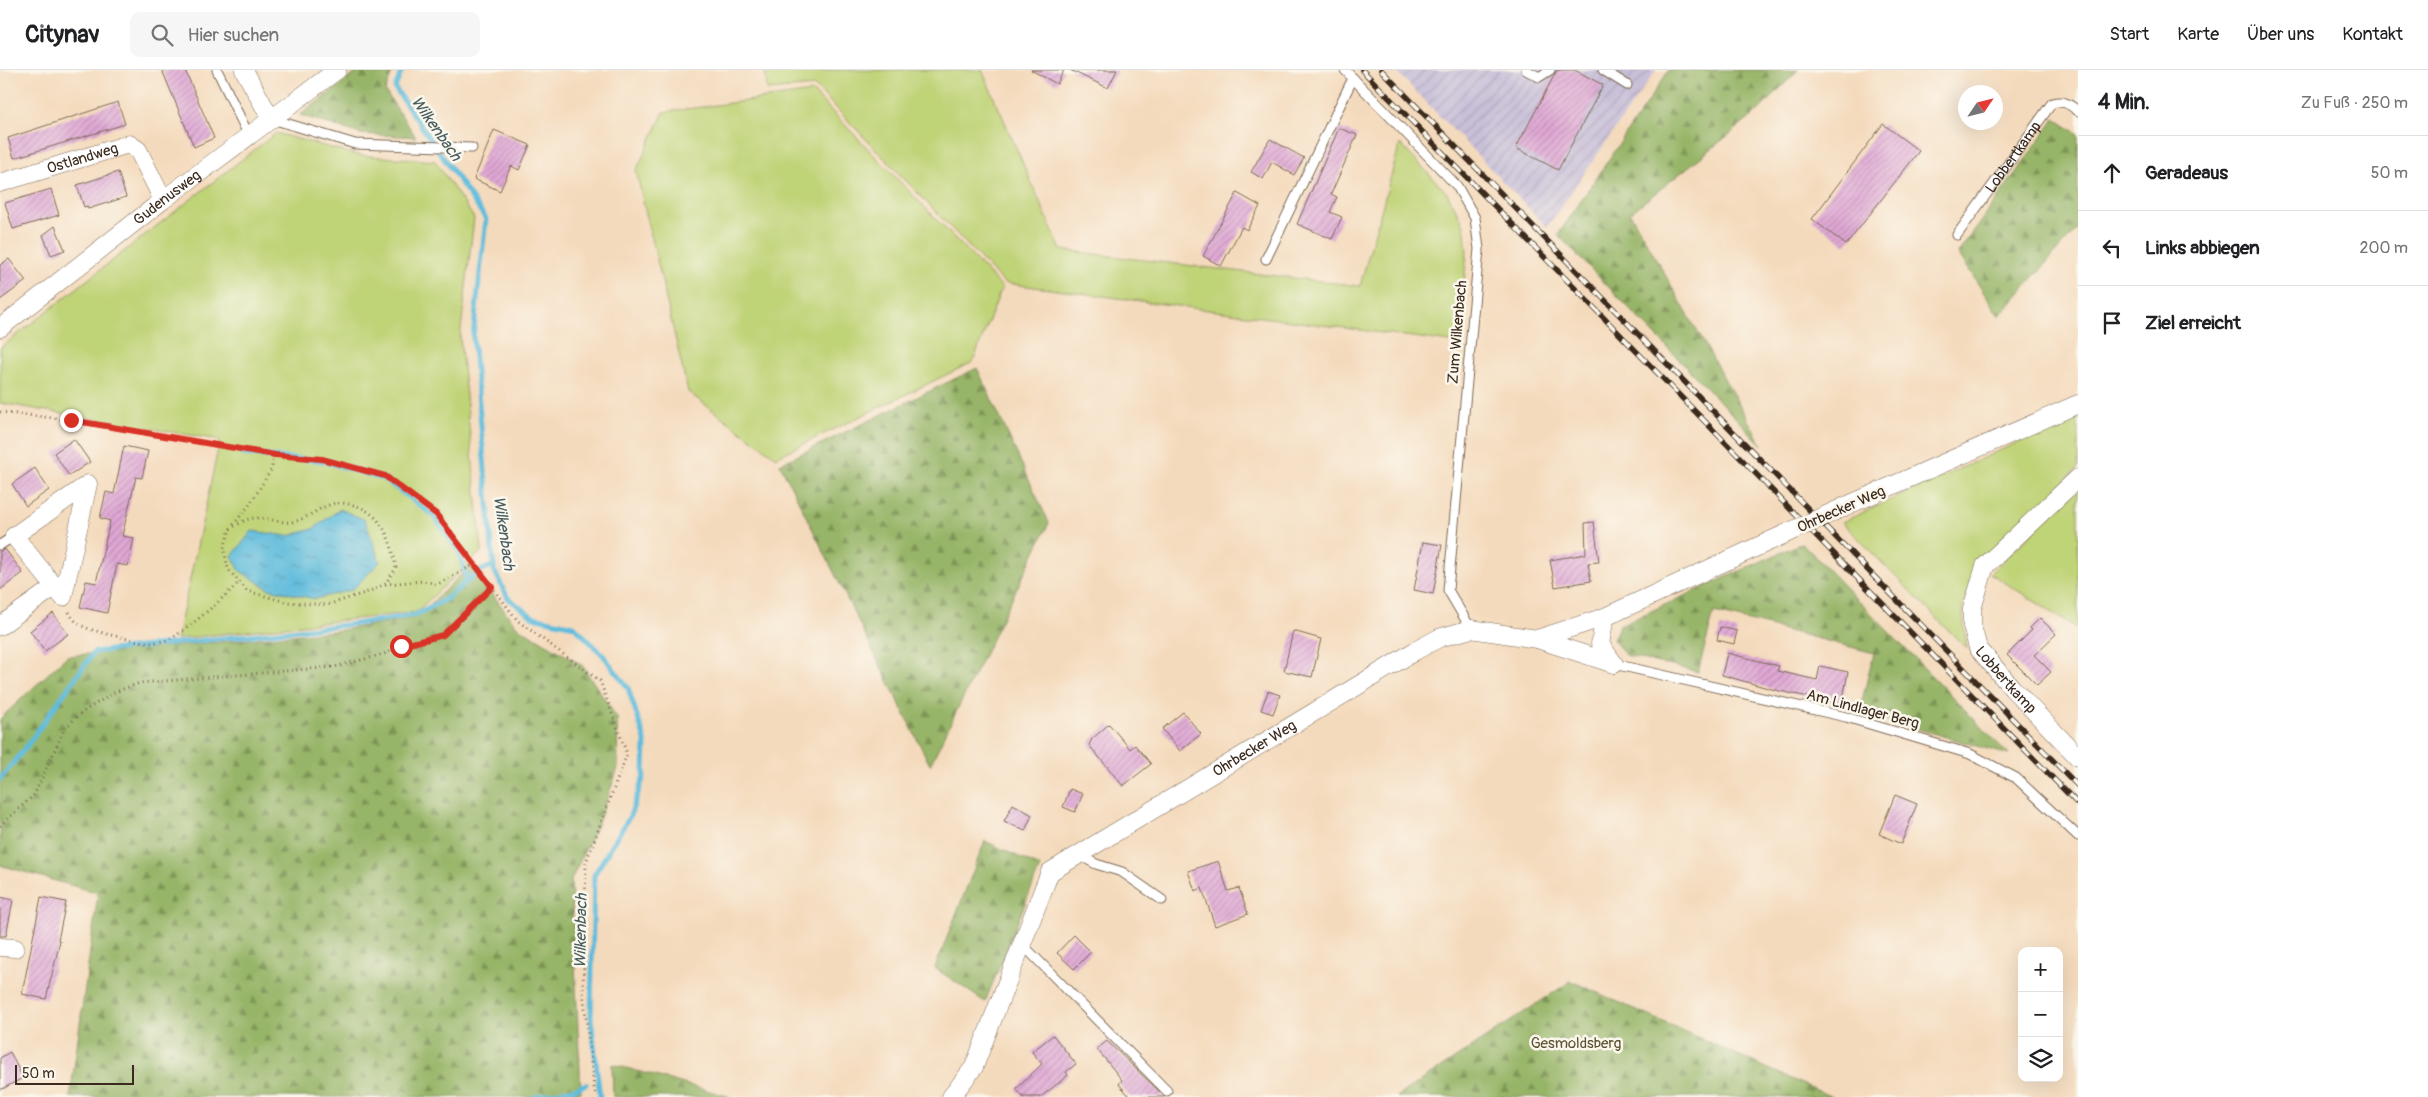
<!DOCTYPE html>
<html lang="de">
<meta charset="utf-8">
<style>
:root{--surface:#fff;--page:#f6f6f6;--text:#202124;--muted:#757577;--line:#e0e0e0}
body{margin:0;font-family:Pangolin,sans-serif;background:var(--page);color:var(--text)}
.controls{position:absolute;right:15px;bottom:15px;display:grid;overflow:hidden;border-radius:10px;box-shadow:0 5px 20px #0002}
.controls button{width:45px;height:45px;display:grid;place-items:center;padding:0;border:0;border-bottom:1px solid var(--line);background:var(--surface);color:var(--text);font:25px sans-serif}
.compass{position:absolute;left:1958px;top:15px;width:45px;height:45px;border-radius:50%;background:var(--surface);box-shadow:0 5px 20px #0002;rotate:55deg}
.scale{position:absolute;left:15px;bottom:12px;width:119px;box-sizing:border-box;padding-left:5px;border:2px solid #3b2a1e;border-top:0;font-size:14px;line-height:18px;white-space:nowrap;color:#3b2a1e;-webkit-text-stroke:4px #fbf7ec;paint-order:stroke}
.stop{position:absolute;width:15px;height:15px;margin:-11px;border:4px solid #d93025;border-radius:50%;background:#fff}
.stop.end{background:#d93025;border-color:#fff;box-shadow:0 1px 5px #0008}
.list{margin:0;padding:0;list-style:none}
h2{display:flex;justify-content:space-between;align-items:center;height:65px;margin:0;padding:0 20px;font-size:21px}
h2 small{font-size:16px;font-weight:400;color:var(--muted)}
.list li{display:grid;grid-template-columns:32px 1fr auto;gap:15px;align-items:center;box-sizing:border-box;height:75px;padding:0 20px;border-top:1px solid var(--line)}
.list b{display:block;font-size:19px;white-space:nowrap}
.list em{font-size:16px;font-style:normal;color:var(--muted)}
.icon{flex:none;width:28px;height:28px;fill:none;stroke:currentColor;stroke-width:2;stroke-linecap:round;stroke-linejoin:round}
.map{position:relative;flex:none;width:2078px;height:1027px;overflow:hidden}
header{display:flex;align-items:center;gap:30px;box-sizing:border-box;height:70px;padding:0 25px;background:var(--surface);border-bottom:1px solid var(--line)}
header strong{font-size:24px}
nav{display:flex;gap:28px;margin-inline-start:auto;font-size:18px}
.search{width:350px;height:45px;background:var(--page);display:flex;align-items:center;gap:12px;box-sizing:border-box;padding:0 18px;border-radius:10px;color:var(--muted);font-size:19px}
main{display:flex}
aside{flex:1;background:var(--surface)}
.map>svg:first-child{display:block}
</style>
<header>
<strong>Citynav</strong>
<div class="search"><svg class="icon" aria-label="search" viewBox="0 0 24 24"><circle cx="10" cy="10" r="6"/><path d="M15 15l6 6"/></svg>Hier suchen</div>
<nav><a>Start</a><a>Karte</a><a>Über uns</a><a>Kontakt</a></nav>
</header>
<main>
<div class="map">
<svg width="2078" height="1027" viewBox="0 0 2078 1027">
<defs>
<pattern id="industrial-furrows" width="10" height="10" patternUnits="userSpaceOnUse" patternTransform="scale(1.25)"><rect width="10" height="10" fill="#c8bfd8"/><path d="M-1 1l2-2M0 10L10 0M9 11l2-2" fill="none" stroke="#ada4b9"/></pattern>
<pattern id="forest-firs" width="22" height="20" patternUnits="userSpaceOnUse" patternTransform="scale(1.25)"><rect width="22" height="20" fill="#97b568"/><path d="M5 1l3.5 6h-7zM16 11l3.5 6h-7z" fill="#7c9355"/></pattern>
<pattern id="water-ripples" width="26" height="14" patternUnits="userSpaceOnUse" patternTransform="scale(1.25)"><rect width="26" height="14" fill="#5ebcdc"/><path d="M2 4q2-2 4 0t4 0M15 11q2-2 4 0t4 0" fill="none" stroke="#4f99b2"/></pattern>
<pattern id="building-hatch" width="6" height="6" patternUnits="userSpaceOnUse" patternTransform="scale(1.25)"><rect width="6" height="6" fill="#e0a8d6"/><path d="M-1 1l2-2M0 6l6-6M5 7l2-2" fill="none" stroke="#b789ad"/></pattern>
</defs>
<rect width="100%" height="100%" fill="#fbf7ec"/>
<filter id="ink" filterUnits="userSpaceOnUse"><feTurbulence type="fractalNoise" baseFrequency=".02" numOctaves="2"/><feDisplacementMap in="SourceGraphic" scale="10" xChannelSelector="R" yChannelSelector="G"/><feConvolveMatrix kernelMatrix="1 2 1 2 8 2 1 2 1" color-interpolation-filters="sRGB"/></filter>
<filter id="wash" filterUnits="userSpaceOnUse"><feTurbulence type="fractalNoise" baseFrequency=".0096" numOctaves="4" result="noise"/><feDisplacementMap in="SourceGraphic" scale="20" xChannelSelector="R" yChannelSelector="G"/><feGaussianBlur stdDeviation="1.12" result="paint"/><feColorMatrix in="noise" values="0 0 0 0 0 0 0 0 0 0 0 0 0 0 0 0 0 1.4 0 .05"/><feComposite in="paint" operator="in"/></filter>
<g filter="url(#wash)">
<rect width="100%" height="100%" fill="#f4dabc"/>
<path fill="url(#industrial-furrows)" d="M1395 0H1656L1547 157Z"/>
<g fill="#bfd377" stroke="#7d7e4a">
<path d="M765 0H982L1061 180 1360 216 1400 74 1447 123 1464 155 1467 182 1458 273 1004 213 815 16 767 20Z"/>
<path d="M813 22 1002 217 973 292 776 387 688 322 636 101 664 42Z"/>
<path d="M276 63 357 85 435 91 474 148 460 268 482 481 416 542 177 569 220 370 0 333V278Z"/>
<path d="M2078 345V398L1981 492 1962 538 1967 579 1842 452Z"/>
<path d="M2078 419V559L1990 503Z"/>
</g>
<g fill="url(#forest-firs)" stroke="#697043">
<path d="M360 0H393L385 21 416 67 361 64 300 45Z"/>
<path d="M1669 0H1798L1754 45 1630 143 1762 375 1558 165Z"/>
<path d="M2055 48 2078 64V158L1999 246 1958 183Z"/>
<path d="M977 298 1049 453 930 695 780 394Z"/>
<path d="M1802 473 2009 685 1859 642 1874 583 1714 542 1698 602 1625 585 1613 569 1620 555Z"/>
<path d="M471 495 516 556 582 595 617 648 618 698 600 748 571 810 581 1022 560 1027H70L98 823 0 795V649L67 586 336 561 417 547Z"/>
<path d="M985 771 1040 797 985 932 935 898Z"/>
<path d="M1571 911 1832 1027H1397Z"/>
<path d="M612 994 731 1027H613Z"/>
</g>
<path fill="url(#water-ripples)" stroke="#4c737d" d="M340 439 365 450 380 492 352 520 315 529 269 519 240 501 232 486 252 461 288 466 313 459Z"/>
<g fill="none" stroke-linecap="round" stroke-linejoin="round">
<g stroke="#5ebcdc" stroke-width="5">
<path d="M402 0 395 18 486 149 473 267 494 500 508 528 533 547 574 556 603 585 628 618 645 670 644 706 630 746 594 805 591 947 600 1027"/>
<path d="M243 384 323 391 384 409 434 446 459 482 467 510"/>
<path d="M482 500 494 495"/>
<path d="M0 709 26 677 94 582 355 554 415 545 446 529 478 502"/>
<path d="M535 1027 578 1018 586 1014"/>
</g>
</g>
<g id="blocks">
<g fill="url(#building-hatch)">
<path d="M162 0H185L214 68 194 77Z"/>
<path d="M1031 0H1064L1057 14Z"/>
<path d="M1070 0H1117L1108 18Z"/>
<path d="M1557 0H1575L1603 15 1558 100 1516 78Z"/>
<path d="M118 32 125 54 14 88 8 68Z"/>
<path d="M1883 54 1919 81 1846 175 1812 149Z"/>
<path d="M1339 58 1357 65 1331 124 1337 127 1330 142 1342 147 1332 169 1297 154Z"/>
<path d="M494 60 530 75 519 100 511 96 500 121 474 109Z"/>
<path d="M1270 69 1304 88 1294 105 1272 92 1263 109 1251 102Z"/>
<path d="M118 102 126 127 88 139 87 136 84 137 77 115Z"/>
<path d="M51 119 59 145 13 159 5 133Z"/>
<path d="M1237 123 1260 136 1247 160 1242 157 1221 196 1203 186Z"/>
<path d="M55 156 65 180 51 185 43 165Z"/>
<path d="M9 189 26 211 0 230V195Z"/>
<path d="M74 369 90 392 69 406 54 383Z"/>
<path d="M124 376 148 381 142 408 136 407 122 466 134 468 128 496 117 494 107 543 80 537 86 511 96 513 110 451 100 448 106 422 114 424Z"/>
<path d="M35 398 49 420 26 436 12 414Z"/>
<path d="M1594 452 1599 492 1588 493 1591 511 1555 517 1550 490 1586 484 1585 453Z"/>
<path d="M1423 472 1442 475 1433 524 1414 520Z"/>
<path d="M5 479 23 503 0 520V481Z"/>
<path d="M53 543 68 564 45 581 30 561Z"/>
<path d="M2040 548 2056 564 2034 585 2051 602 2037 615 2007 585 2032 560 2030 558Z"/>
<path d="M1720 557 1737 561 1734 574 1717 570Z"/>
<path d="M1293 561 1321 569 1312 607 1284 601Z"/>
<path d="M1727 583 1779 596 1777 601 1817 610 1820 596 1848 602 1842 634 1775 620 1722 605Z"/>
<path d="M1268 621 1280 625 1273 644 1261 640Z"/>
<path d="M1183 642 1201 664 1180 681 1162 659Z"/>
<path d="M1109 654 1130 679 1135 675 1151 694 1123 716 1089 675 1092 669Z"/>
<path d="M1070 719 1083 724 1075 742 1063 737Z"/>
<path d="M1895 725 1917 734 1901 774 1879 764Z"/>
<path d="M1013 734 1032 745 1025 761 1004 751Z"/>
<path d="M1218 791 1228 821 1239 818 1248 844 1215 856 1202 818 1195 821 1188 801Z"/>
<path d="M0 827 13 830 6 866H0Z"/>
<path d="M41 827 66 832 58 870 60 871 46 929 22 924Z"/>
<path d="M1074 865 1091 882 1074 899 1057 883Z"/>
<path d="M1053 965 1076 994 1066 1002 1068 1005 1041 1027H1023L1016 1019 1042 994 1032 982Z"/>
<path d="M1107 971 1163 1025 1165 1027H1130L1119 1014 1122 1010 1097 979Z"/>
<path d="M10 982 23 1008 0 1020V988Z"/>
</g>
</g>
</g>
<g filter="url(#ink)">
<use href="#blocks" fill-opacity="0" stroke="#7c6855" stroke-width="1"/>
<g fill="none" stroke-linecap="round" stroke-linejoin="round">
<g stroke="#7c6855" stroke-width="11">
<g id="lane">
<path d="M217 0 249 66"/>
<path d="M1345 0 1457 116 1475 148 1479 179 1448 520 1471 559"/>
<path d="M1526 0 1539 7 1550 0"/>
<path d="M1603 0 1627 15"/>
<path d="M272 49 355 74 472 78"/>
<path id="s1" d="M1957 165 2052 33C2064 30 2069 34 2078 41"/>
<path d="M1266 189 1353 8"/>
<path d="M0 475 14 466"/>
<path d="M1614 594 1846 647 1970 684 2016 708 2078 766"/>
<path d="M1079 785 1096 794 1122 802 1162 830"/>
<path d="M1021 873 1167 1021"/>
</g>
</g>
<g stroke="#7c6855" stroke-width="19">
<g id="street">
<path d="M244 0 271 49"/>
<path id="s2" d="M0 113 129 74 138 80 163 130"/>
<path id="s3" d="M0 258 163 130 337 0"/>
<path id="s4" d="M2078 408 1985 496 1972 539V556L1978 578 2012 618 2078 687"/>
<path d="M88 414 63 527 14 466Z"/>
<path d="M1846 436 2078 334"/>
<path d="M0 556 54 517"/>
<path d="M1537 569 1605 547"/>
<path d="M1614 594 1600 574 1605 547 1772 470"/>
<path d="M0 877 15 878"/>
<path id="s5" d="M951 1027 974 997 1050 802 1415 581 1439 568 1471 559 1537 569 1614 594"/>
</g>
</g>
<g stroke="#7c6855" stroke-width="3" stroke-dasharray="1 4" stroke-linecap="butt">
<path d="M0 342 71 350 275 385 322 389 385 406 436 444 518 551 600 611 627 684 586 792 583 921 595 1027"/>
<path d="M230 459C237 455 246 448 255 448 269 447 282 455 296 451 310 447 325 433 339 433 378 434 391 465 396 498L385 514 368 522 327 535 286 532 247 521 228 499 224 478 230 459 250 434 271 400 275 385"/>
<path d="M385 514 423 511 438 514 475 494"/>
<path d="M69 542C77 558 90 559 107 564 125 568 148 576 167 570 182 565 227 525 239 512"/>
<path d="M0 756 34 725 65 658 81 643 115 622 140 613 334 597 384 584 401 576 443 565 492 517"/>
</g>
<use href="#lane" stroke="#fff" stroke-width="9"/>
<use href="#street" stroke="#fff" stroke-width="18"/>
<g stroke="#3b2a1e" stroke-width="5.5">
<g id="rail">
<path d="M1362 0 2078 734"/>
<path d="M1381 0 2078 716"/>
</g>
</g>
<use href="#rail" stroke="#fbf7ec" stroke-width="4" stroke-dasharray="11" stroke-linecap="butt"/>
<g stroke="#7c6855" stroke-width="19" stroke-linecap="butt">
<path id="street-bridge" d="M1772 470 1846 436"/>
</g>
<use href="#street-bridge" stroke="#fff" stroke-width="18"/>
</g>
</g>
<g fill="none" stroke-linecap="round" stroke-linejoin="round" filter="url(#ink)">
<path stroke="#d93025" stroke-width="6" d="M71 350 275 385 322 389 385 406 436 444 492 517 443 565 401 576"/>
</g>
<g text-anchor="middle" stroke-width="5" stroke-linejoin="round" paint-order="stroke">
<g font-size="15" fill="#3b2a1e" stroke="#fbf7ec">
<text dy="5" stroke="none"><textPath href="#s1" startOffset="96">Lobbertkamp</textPath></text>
<text dy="5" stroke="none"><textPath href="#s2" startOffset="86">Ostlandweg</textPath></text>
<text dy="5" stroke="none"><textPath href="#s3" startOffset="212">Gudenusweg</textPath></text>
<text transform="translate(1457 262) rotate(-85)" y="5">Zum Wilkenbach</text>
<text transform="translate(1841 439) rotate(-24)" y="5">Ohrbecker Weg</text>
<text dy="5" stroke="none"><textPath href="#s4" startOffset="255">Lobbertkamp</textPath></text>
<text transform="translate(1863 639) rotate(15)" y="5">Am Lindlager Berg</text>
<text dy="5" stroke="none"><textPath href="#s5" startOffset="486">Ohrbecker Weg</textPath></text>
</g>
<g font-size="15" fill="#5c5434" stroke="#fbf7ec">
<text x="1576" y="978">Gesmoldsberg</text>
</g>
<g font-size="16" font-style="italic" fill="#475d60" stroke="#fbf7ec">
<text transform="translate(437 58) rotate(55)" y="6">Wilkenbach</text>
<text transform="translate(505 463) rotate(82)" y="6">Wilkenbach</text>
<text transform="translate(580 861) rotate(-89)" y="6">Wilkenbach</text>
</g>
</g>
</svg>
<div class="controls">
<button>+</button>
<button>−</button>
<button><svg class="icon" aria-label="layers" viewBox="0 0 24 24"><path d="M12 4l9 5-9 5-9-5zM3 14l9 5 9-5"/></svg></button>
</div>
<svg class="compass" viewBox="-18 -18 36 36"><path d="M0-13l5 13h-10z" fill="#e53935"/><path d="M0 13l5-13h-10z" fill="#757577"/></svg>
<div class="scale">50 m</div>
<div class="stop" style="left:401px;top:576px"></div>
<div class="stop end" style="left:71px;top:350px"></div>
</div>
<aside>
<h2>4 Min.<small>Zu Fuß · 250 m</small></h2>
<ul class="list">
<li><svg class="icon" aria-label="ahead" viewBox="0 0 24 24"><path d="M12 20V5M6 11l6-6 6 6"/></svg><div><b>Geradeaus</b></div><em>50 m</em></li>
<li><svg class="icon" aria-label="left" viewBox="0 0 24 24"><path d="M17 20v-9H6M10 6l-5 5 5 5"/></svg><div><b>Links abbiegen</b></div><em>200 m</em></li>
<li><svg class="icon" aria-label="arrive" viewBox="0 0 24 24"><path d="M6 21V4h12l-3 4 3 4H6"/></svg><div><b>Ziel erreicht</b></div></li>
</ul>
</aside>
</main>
